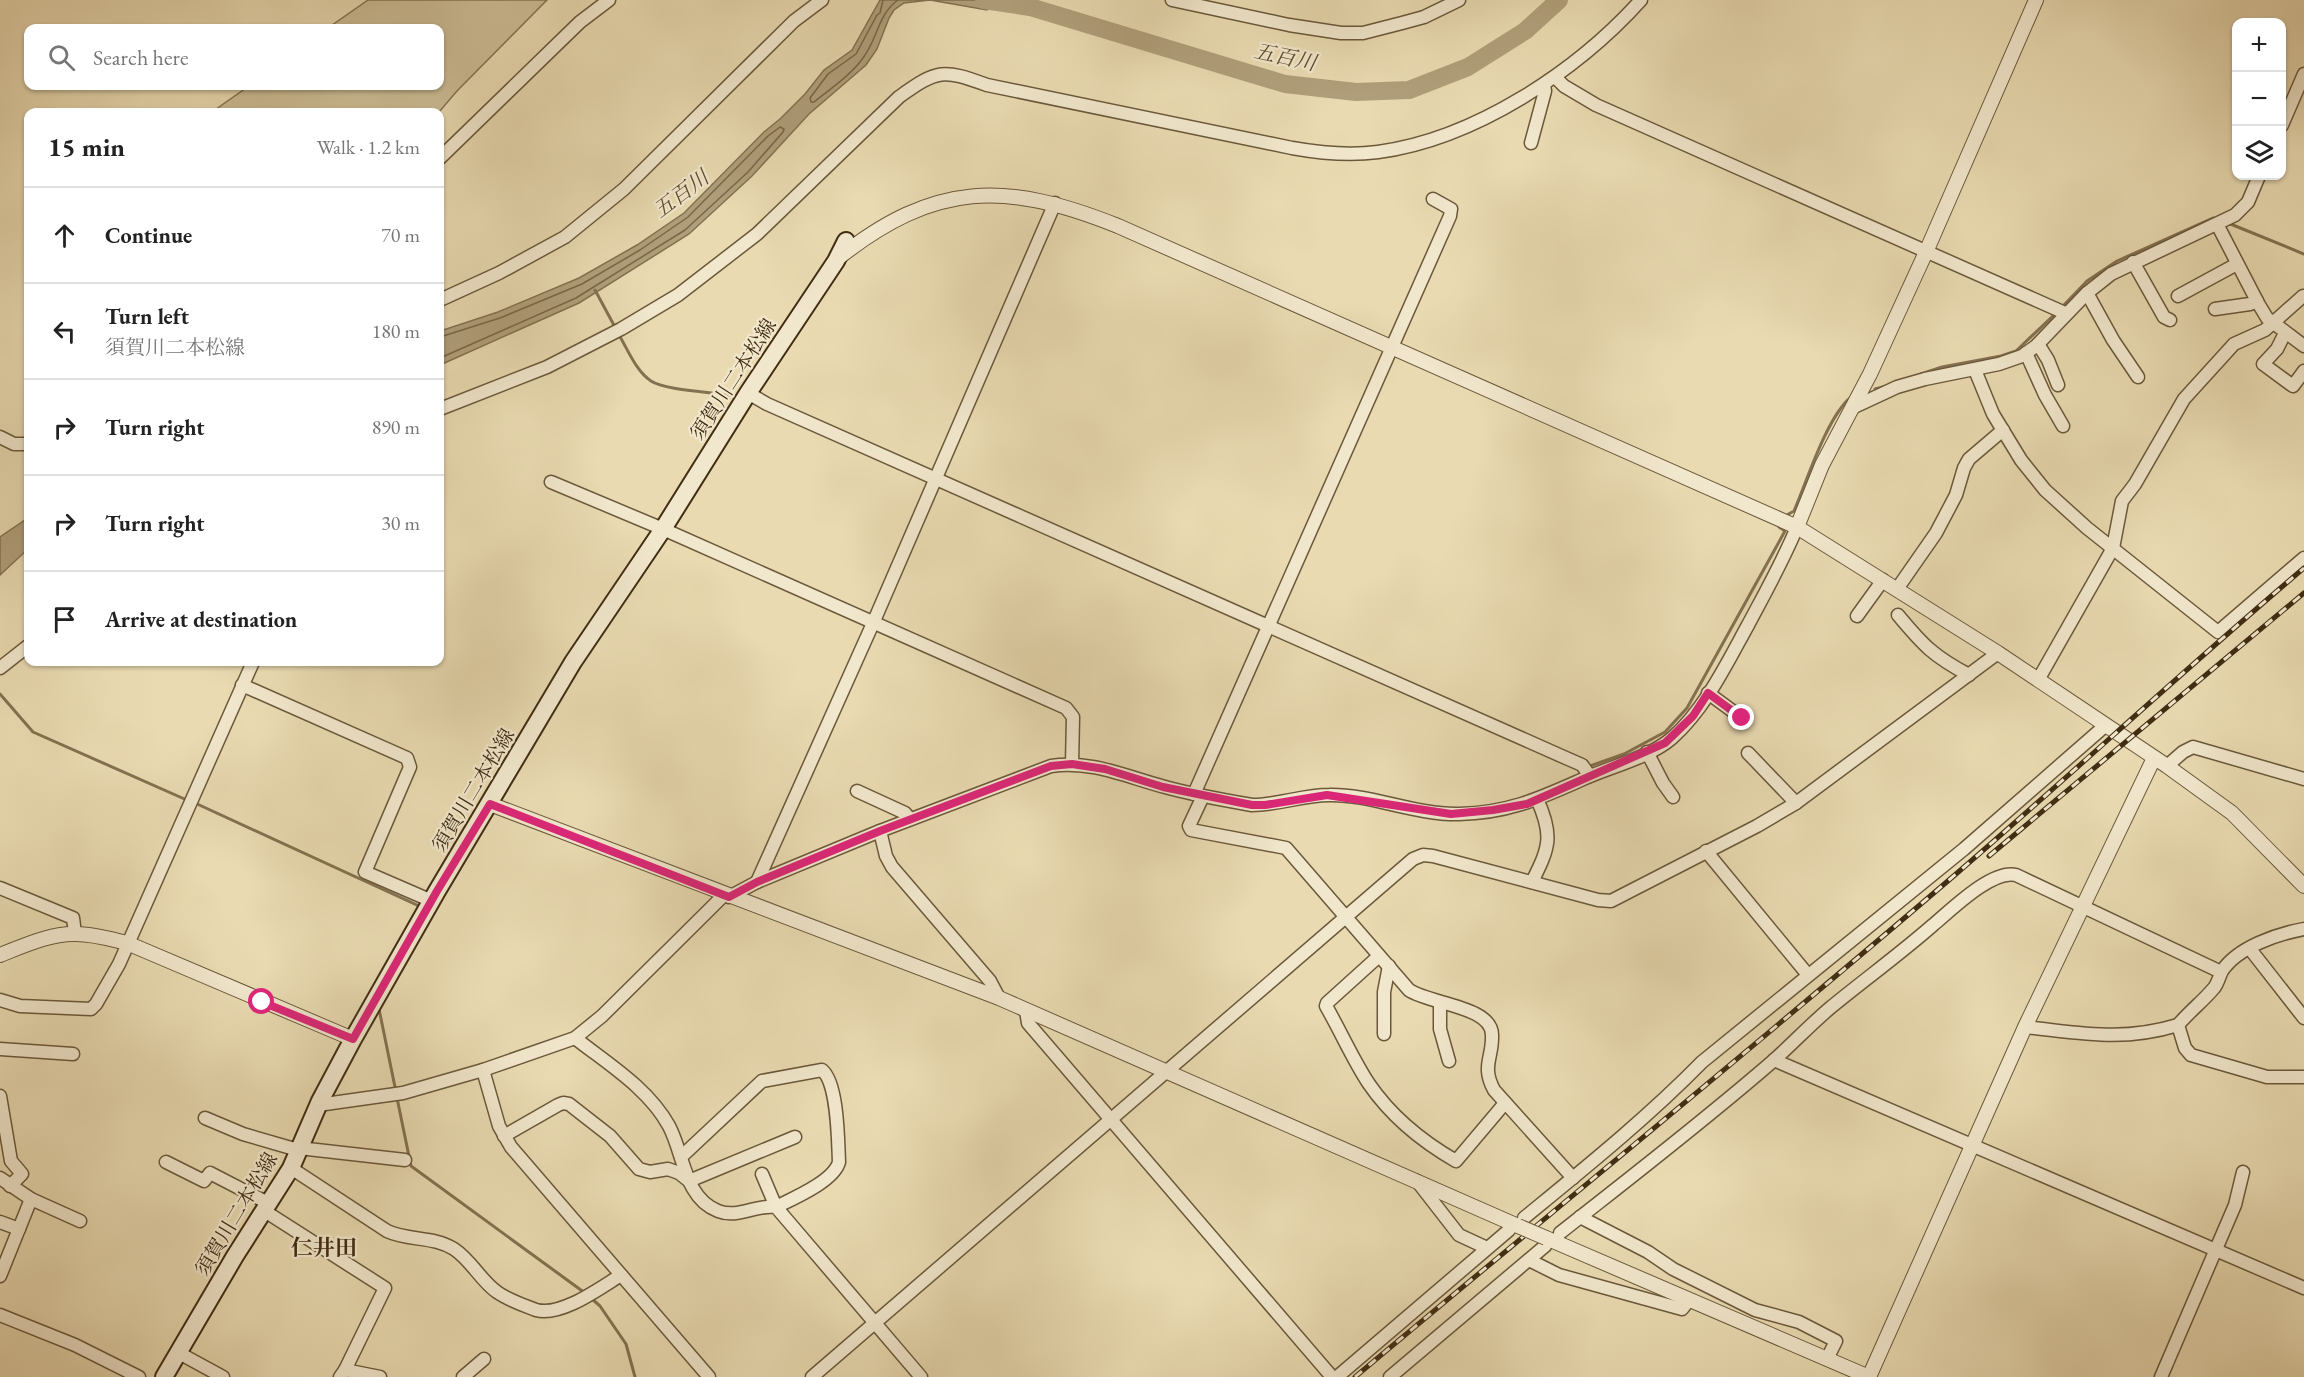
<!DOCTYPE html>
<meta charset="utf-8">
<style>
:root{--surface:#fff;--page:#f6f6f6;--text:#222;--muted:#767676;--line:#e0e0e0}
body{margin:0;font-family:"EB Garamond","Noto Serif JP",serif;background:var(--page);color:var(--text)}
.controls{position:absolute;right:18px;top:18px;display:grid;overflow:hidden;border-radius:12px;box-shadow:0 2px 4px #0004}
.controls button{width:54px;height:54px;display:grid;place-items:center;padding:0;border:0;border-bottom:2px solid var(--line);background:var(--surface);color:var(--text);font:30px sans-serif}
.stop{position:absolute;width:18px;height:18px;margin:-14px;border:4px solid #db2777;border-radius:50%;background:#fff}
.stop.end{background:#db2777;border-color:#fff;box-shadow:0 2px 6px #0008}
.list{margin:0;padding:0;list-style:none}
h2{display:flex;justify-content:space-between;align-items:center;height:78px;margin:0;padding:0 24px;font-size:26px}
h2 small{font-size:20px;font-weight:400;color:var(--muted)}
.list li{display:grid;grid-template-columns:39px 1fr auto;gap:18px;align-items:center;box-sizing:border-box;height:96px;padding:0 24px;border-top:2px solid var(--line)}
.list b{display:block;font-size:22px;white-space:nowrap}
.list p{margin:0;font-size:20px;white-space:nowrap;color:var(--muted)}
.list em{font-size:20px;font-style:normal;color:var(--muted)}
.icon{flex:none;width:33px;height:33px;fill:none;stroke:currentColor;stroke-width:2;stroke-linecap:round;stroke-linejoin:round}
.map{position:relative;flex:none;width:2304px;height:1377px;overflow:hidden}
.search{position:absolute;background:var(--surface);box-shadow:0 2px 4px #0004;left:24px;top:24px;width:420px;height:66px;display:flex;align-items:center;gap:15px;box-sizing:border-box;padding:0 21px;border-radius:12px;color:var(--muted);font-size:22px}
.panel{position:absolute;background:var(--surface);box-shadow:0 2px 4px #0004;left:24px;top:108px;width:420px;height:558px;border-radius:12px}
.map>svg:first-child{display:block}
</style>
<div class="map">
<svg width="2304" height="1377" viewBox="0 0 2304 1377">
<rect width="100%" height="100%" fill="#e9dab1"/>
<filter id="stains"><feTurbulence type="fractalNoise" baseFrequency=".00333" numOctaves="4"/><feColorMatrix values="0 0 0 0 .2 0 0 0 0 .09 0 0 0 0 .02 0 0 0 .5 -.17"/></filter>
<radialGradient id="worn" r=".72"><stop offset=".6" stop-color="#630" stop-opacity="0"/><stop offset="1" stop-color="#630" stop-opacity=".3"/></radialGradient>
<path fill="#ccbd96" stroke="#867554" stroke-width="1.5" d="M368 0H547L457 91 439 112H212L249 86H440V28H328Z"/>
<g fill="#b09f7b" stroke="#847151" stroke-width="1.5">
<path d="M880 0H993L987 10 930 0 904 3 894 10 889 18 877 49 866 65 809 114 752 176 689 234 579 303 440 365V331L498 312 579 278 637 245 684 213 764 132 780 119 805 94 824 70 852 50Z"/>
<path d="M28 518V549L0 575V537Z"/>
</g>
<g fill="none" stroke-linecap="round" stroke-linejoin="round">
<g stroke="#786647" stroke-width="1.5">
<path d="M883 0 880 13 877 15 856 54 828 74 810 98 811 102H814C830 89 851 75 863 58 878 38 878 14 898 0"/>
<path d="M440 337 500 318 582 284 640 250 688 217 768 136 780 127 784 129 783 132 748 172 685 230 576 298 440 358"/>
</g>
<g stroke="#847151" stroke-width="3">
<path d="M2228 223 2304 254"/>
<path d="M595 290 616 329"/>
<path d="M2063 306 2087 281 2117 261 2213 218 2216 219"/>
<path d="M619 335C628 350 636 371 651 381 666 391 719 392 739 397"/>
<path d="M1921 374 1942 367 2001 356 2016 351 2055 314"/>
<path d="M1875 389 1887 386"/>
<path d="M1785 516 1794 511C1807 481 1826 419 1850 398"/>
<path d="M0 694 33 732 189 801"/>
<path d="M1587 767 1624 754 1665 732 1687 708 1785 531 1779 527"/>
<path d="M195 803 419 906"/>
<path d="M379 1009 396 1092"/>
<path d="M397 1098 411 1166 585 1293"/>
<path d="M592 1299 600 1306 626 1344 635 1377"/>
</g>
<path stroke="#b09f7b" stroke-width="18" d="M984 0 1030 7 1285 84 1356 92 1409 90 1468 67 1525 31 1559 0"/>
<g stroke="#6b583a" stroke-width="15">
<g id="minor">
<path d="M1172 0 1289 25 1341 33H1363L1402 23 1424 17 1459 0"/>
<path d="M1555 77 1564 86 1596 105 2065 313"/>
<path d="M2282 125 2304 74"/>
<path d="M1531 143 1545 91 1544 84"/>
<path d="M440 158 580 22 609 0"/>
<path d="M2217 224 2258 303 2267 318 2304 346"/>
<path d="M2133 262 2164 317 2170 320"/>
<path d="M2087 293 2113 340 2138 377"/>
<path d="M2178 296 2237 264"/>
<path d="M440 300 499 273 565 237 624 189 794 21 822 0"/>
<path d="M2215 309 2250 304 2257 301"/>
<path d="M2285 333 2277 349 2263 364 2293 386 2304 371"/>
<path d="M2038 344 2048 360 2058 385"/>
<path d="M2026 353 2045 395 2063 426"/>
<path d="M1975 370 1993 414 2021 460 2045 490 2087 528 2218 632 2304 558"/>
<path d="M748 393 767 404 1566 758 1582 765 1590 776"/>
<path d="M1854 407 1897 387 1925 379 1999 364 2022 356 2036 346 2087 293 2111 274 2235 215 2248 202 2259 176"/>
<path d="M440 409 547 367 621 329 678 295 757 234 899 97C938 69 943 69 987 85L1292 148C1320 153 1349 156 1378 152 1475 139 1577 71 1641 0"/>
<path d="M0 437 14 444H28"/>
<path d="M551 482 663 529 1066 708 1073 717 1072 764"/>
<path d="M1897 589 1936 533 1956 495 1964 468 1969 459 2003 430"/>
<path d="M1898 615C1923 645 1933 656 1969 675"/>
<path d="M1857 616 1883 580"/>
<path d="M0 668 28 646"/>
<path d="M2038 680 2113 548 2122 501 2135 484 2184 399 2234 344 2265 330 2303 296 2304 297"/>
<path d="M242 685 407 758 410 767 365 872 432 901"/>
<path d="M1708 693 1742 718"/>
<path d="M1647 752 1663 783 1673 797"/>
<path d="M1748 753 1796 803"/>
<path d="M2167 766 2183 752 2193 747 2304 779"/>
<path d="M857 791 905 813 910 819"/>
<path d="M1194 794 1450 216 1451 209 1433 199"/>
<path d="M1203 796 1189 826 1191 830 1286 848 1409 990C1429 1004 1492 1006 1492 1035 1493 1058 1481 1066 1494 1090L1573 1178"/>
<path d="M880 831 886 856 892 867 990 981 999 998"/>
<path d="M1706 851 1808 975"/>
<path d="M757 882 874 621 1055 203"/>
<path d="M1532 882C1549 848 1554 836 1537 799"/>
<path d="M0 888 73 918 75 933"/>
<path d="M729 897 757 882 880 831 1051 766C1092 760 1127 777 1165 787 1194 795 1223 800 1252 805 1278 805 1303 795 1329 795 1371 794 1415 815 1459 814 1508 813 1538 799 1581 780 1609 767 1649 758 1672 738 1705 709 1727 663 1748 625 1765 593 1783 561 1797 527"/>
<path d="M2304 929C2277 934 2238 947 2222 971 2219 977 2218 983 2214 988 2203 1001 2189 1012 2178 1025L2185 1048 2191 1055 2267 1077H2304"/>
<path d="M2250 949 2304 1018"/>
<path d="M1379 956 1327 1003 1326 1006C1341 1032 1353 1060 1369 1084 1391 1116 1423 1142 1456 1161L1505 1103"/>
<path d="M0 1000 20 1006 91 1009 96 1004 119 964 253 662"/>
<path d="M1440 1003V1029L1449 1061"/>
<path d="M1026 1011 1028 1023 1332 1377"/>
<path d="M2025 1027C2082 1033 2122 1042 2178 1025"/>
<path d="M1384 1034V992L1389 966"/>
<path d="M575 1038C608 1064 648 1088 669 1126 684 1154 684 1198 718 1211 738 1219 756 1204 776 1207L921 1377"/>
<path d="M0 1049 73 1054"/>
<path d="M1774 1060 2304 1288"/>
<path d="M483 1070 499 1126 511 1147 709 1377"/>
<path d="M0 1096 11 1161 22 1174 10 1186"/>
<path d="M320 1101 325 1104 403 1093 483 1070 575 1038 602 1016 724 895"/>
<path d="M205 1118 243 1134 298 1150"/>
<path d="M504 1136 558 1105 563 1103 569 1104 610 1136 639 1169 650 1172 668 1169 679 1173 689 1181 795 1137"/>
<path d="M299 1148 405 1160"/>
<path d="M681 1157 762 1081 822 1070C838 1083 838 1141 839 1162 834 1181 794 1198 776 1207L762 1174"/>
<path d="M166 1162 204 1181 210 1173 268 1203"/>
<path d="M291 1168 387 1231C408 1241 434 1236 454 1249 471 1260 481 1281 497 1292 508 1300 523 1305 536 1310 561 1317 600 1288 621 1275"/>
<path d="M0 1178 31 1199 80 1221"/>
<path d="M1417 1181 1459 1235 1487 1248"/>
<path d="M263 1210 385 1288 345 1370"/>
<path d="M1580 1217 1648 1252 1673 1269 1755 1310 1799 1322 1836 1341 1827 1359"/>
<path d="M1524 1218C1585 1168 1647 1118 1702 1062L1964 849 2106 725"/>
<path d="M0 1222 19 1229"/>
<path d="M1560 1233C1631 1177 1704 1121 1773 1061 1792 1044 1810 1025 1830 1008 1864 980 1900 954 1933 925 1951 910 1992 869 2016 875L2221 972"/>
<path d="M1529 1260 1559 1275 1682 1309 1689 1300"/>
<path d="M0 1276 31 1199"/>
<path d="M0 1315 75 1345 139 1377"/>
<path d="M179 1353 223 1377"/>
<path d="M340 1377 345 1370 380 1377"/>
<path d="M463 1377 484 1359"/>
<path d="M812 1377 1413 859 1423 855 1433 856 1598 900 1611 901 1757 826 1796 803 1998 653"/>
<path d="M1337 1377 1509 1230"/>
<path d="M1390 1377 1545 1246"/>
<path d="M2161 1377 2235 1205 2243 1172"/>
</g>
</g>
<g stroke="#6b583a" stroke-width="16">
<g id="tertiary">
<path d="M837 259C935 181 1005 181 1118 226L1797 527 1998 653 2167 766 2232 813 2304 886"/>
<path d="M1797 527 1822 465 1870 374 1926 252 2036 0"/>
<path d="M490 804 999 998 1518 1226"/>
<path d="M0 955C23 946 51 933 76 934 94 934 110 939 127 943L353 1039"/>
<path d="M1546 1238 1869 1377"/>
<path d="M1869 1377 2025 1027 2154 758"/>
</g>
</g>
<g stroke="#412d13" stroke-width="20">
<path id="secondary" d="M164 1377 235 1256 291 1168 320 1101 353 1039 437 891 573 662 663 529 748 393 836 261 846 241"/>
</g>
<use href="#minor" stroke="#f1e7cc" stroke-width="12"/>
<use href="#tertiary" stroke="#f1e7cc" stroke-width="14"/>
<use href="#secondary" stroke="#f1e7cc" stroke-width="16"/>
<g stroke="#412d13" stroke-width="5">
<g id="rail">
<path d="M1989 856 2304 593"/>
<path d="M1355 1377C1555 1209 1758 1044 1956 874 2073 773 2186 668 2304 568"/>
</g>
</g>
<use href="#rail" stroke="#f1e7cc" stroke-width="3" stroke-dasharray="9" stroke-linecap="butt"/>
<g stroke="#6b583a" stroke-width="16" stroke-linecap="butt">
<path id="tertiary-bridge" d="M1518 1226 1546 1238"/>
</g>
<use href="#tertiary-bridge" stroke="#f1e7cc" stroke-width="14"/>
</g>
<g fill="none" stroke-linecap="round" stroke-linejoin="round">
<path stroke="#db2777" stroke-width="8" d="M262 1002 353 1039 437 891 490 804 729 897 757 882 880 831 1051 766 1072 764 1105 769 1163 787 1252 805H1265L1327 795 1451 814 1493 810 1527 804 1665 743 1693 716 1708 693 1742 718"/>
</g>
<g text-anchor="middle" stroke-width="4.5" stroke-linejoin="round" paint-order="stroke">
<g font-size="20" fill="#412d13" stroke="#f1e7cc">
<text transform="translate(733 379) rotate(-57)" y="7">須賀川二本松線</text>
<text transform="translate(473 790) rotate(-59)" y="7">須賀川二本松線</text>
<text transform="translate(236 1214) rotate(-59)" y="7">須賀川二本松線</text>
</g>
<g font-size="21" font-style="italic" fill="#5d4a2d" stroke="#f1e7cc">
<text transform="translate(1285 57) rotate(12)" y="7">五百川</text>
<text transform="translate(681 194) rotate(-37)" y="7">五百川</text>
</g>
<g font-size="22" font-weight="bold" fill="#412d13" stroke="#f1e7cc">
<text x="324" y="1255">仁井田</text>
</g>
</g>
<rect width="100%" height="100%" filter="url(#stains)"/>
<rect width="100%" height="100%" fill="url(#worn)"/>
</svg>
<div class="controls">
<button>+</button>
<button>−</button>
<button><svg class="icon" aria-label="layers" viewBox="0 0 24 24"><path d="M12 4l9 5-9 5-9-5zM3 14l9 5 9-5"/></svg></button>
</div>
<div class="stop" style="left:262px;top:1002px"></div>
<div class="stop end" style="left:1742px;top:718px"></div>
<div class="search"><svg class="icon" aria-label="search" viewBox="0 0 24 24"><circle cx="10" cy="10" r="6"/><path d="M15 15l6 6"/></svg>Search here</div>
<section class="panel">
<h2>15 min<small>Walk · 1.2 km</small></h2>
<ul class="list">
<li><svg class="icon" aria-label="ahead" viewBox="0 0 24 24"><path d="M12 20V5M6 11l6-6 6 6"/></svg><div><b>Continue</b></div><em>70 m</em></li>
<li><svg class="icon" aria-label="left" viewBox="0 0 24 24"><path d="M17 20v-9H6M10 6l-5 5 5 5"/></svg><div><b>Turn left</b><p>須賀川二本松線</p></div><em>180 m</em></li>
<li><svg class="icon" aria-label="right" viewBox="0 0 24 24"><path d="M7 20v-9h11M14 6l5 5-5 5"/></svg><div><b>Turn right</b></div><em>890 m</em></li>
<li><svg class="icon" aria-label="right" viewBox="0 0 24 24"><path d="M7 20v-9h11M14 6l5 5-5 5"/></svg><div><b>Turn right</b></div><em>30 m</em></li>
<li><svg class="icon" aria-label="arrive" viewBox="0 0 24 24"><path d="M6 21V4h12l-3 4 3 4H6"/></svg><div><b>Arrive at destination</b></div></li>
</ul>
</section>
</div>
